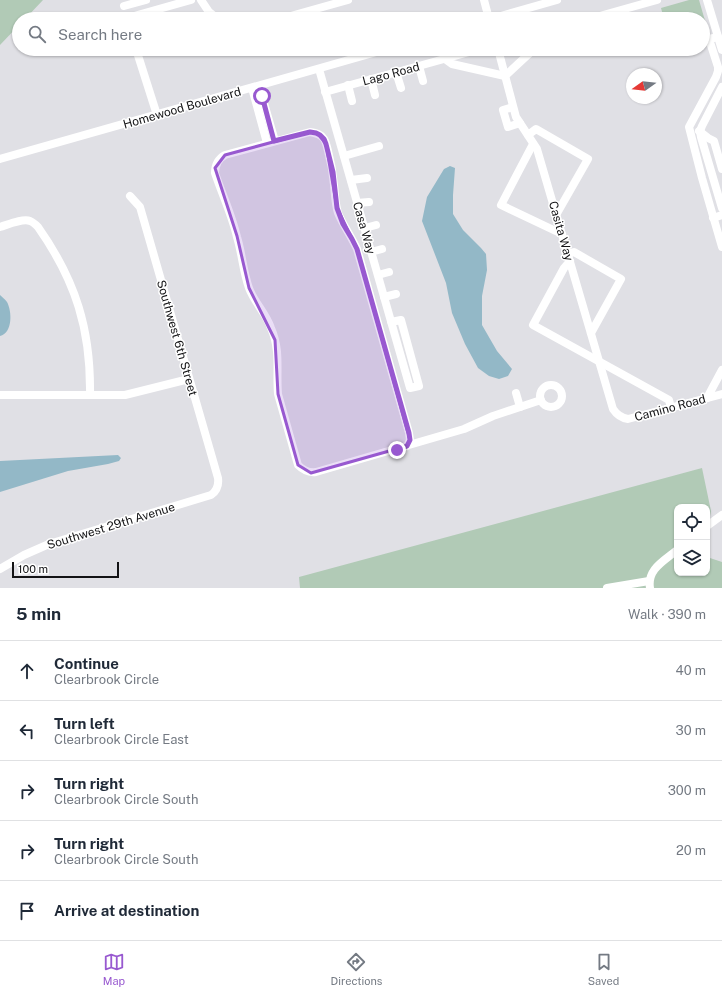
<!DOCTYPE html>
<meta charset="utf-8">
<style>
:root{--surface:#fff;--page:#f6f6f7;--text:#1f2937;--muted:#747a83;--line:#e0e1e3;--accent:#9859d0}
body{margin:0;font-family:"Public Sans",sans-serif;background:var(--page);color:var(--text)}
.controls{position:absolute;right:12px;bottom:12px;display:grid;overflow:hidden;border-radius:8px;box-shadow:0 1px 3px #0004}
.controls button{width:36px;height:36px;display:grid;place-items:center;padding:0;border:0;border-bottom:1px solid var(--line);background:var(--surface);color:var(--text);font:20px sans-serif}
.compass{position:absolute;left:626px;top:68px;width:36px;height:36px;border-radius:50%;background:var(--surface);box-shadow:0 1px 3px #0004;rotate:255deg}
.scale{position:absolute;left:12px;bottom:10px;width:107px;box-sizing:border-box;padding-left:4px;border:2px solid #131315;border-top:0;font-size:11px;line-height:14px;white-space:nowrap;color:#131315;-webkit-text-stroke:3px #fff;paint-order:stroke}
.stop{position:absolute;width:12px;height:12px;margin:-9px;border:3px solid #9859d0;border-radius:50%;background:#fff}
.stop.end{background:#9859d0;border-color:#fff;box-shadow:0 1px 4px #0008}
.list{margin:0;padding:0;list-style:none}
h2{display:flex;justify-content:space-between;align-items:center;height:52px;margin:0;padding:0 16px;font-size:17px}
h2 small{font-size:13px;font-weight:400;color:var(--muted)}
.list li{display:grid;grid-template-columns:26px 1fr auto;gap:12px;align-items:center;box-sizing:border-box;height:60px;padding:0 16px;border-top:1px solid var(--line)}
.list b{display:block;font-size:15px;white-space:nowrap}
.list p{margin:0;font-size:13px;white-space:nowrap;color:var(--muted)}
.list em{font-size:13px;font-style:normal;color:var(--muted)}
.icon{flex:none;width:22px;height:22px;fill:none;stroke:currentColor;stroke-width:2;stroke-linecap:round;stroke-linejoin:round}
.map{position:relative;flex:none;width:722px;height:588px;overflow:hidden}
.search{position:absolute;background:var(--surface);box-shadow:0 1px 3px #0004;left:12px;right:12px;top:12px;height:44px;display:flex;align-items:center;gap:10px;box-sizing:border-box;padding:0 14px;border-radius:22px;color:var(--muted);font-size:15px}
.sheet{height:352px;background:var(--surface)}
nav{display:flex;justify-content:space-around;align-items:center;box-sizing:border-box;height:56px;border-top:1px solid var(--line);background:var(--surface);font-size:11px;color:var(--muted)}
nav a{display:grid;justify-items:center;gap:2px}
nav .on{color:var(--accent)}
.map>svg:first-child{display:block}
</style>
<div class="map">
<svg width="722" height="588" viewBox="0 0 722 588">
<rect width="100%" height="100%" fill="#e0e0e5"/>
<g fill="#b1cab6">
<path d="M0 0H43L25 19H19V25L0 45Z"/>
<path d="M689 0H699L708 31 703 32V19H664L661 8Z"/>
<path d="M702 468 711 511 707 531V507H677V573H707V551L710 558 722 562V588H300L299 577Z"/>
</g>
<g fill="#93b8c7">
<path d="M450 166 455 168 453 195V214L463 230 481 248 486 254 487 270 482 296V325L497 351 512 369 508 376 499 379 489 376 478 368 465 344 452 313 446 283 422 221 427 197 444 169Z"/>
<path d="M0 295C2 297 5 299 7 302 12 311 13 333 0 336Z"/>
<path d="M118 455 121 458 119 461 108 464 68 471 0 492V461Z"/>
</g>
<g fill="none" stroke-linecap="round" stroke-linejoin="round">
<g stroke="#fff" stroke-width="8">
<path d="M201 0 209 12 218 19"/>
<path d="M484 0 489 19"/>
<path d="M707 0 722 50"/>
<path d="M124 6 146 0"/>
<path d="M127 18 191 0"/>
<path d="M280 19 348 0"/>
<path d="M490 19 557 0"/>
<path d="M589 19 657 0"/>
<path d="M718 37 709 39 718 67V71L716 77 689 127 702 178 722 247"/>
<path d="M136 49 157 115"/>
<path d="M498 49 516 117 537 149 613 409C617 415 621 418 628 419L722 394"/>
<path d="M445 59 452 64 505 76 534 49"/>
<path d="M419 66 423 81"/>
<path d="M319 69 410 388 419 386 401 320 391 322"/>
<path d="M396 72 401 88"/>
<path d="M371 79 375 95"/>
<path d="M348 85 352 101"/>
<path d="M259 86 275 141"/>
<path d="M722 87 702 126 700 131 701 137 722 208"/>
<path d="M252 88 267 143"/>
<path d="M325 92 480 49"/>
<path d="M513 107 503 110 508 127 520 123"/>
<path d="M699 131 708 138 714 141 722 169"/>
<path d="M528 135 536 129 588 159 556 215"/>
<path d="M533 144 501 205 562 234"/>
<path d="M344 156 379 146"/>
<path d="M0 159 387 49"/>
<path d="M351 180 367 178"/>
<path d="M357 203 369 202"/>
<path d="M713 218 722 215"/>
<path d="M0 227C7 225 23 218 30 221 33 222 36 225 38 227 76 281 91 330 90 395"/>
<path d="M365 228 376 225"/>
<path d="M371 252 382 249"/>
<path d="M568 254 574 252 621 279 591 333"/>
<path d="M570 261 564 268 533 325 669 400 671 408"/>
<path d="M378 275 389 272"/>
<path d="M384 297 396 294"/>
<circle cx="551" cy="396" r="11"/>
<path d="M516 393 520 407"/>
<path d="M0 395H125L189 379"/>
<path d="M707 398 722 370"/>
<path d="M407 446 410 440 409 433 357 249C351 236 343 225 338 213 335 203 335 194 334 185 333 173 331 162 328 151 327 147 326 142 324 139 321 134 316 133 310 132L225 155C218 159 215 165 215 173 222 194 232 215 237 237 242 253 243 271 249 288 254 302 266 313 271 328 281 351 276 370 278 394L298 465C304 471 309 473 316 472L464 429 493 416 541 400"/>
<path d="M707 526 722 515"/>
<path d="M0 569 24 555 49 544 211 495C217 491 219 486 218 478L140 207 130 196"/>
<path d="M607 588 649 581"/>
<path d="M650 588C647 569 664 561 677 550"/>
</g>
</g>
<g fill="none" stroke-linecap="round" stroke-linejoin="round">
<path stroke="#9859d0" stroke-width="5" d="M262 96 274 141 310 132 316 133 320 135 324 139 326 144 333 172 337 208 343 224 352 239 357 249 409 433 410 440 407 446 397 450"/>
</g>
<path fill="#9859d0" fill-opacity="0.2" stroke="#9859d0" stroke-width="3" stroke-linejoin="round" d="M310 132 318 134 326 144 337 208 357 249 410 440 407 446 311 473 298 465 278 394 275 340 249 288 237 236 215 168 225 155Z"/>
<g text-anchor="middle" stroke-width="3" stroke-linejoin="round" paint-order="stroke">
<g font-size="12" fill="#131315" stroke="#fff">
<text transform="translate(391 74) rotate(-15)" y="4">Lago Road</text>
<text transform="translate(182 108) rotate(-16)" y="4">Homewood Boulevard</text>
<text transform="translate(364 228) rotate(74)" y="4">Casa Way</text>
<text transform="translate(561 231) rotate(74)" y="4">Casita Way</text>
<text transform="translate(177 338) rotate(74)" y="4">Southwest 6th Street</text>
<text transform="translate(670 408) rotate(-15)" y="4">Camino Road</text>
<text transform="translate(111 526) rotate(-17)" y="4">Southwest 29th Avenue</text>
</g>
</g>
</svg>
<div class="controls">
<button><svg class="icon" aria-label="locate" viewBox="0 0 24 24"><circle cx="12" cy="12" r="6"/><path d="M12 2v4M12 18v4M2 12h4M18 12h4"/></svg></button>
<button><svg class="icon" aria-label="layers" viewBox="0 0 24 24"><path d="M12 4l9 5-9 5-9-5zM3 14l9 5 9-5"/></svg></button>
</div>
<svg class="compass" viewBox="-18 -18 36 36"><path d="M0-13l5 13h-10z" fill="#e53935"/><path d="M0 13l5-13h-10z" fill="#747a83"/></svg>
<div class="scale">100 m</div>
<div class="stop" style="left:262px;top:96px"></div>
<div class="stop end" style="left:397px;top:450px"></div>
<div class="search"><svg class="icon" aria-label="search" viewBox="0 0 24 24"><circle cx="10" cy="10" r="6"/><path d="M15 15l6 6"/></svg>Search here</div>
</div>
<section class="sheet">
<h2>5 min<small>Walk · 390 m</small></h2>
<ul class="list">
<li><svg class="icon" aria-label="ahead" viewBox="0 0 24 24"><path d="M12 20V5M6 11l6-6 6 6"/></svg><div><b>Continue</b><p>Clearbrook Circle</p></div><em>40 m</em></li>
<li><svg class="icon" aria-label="left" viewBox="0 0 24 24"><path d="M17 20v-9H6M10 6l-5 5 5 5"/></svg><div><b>Turn left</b><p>Clearbrook Circle East</p></div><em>30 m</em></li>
<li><svg class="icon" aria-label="right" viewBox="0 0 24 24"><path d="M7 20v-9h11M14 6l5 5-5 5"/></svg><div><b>Turn right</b><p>Clearbrook Circle South</p></div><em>300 m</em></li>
<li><svg class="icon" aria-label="right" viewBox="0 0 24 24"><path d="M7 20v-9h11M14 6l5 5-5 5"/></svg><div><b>Turn right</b><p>Clearbrook Circle South</p></div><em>20 m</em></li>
<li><svg class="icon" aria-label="arrive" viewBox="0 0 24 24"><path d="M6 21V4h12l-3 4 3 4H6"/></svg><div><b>Arrive at destination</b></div></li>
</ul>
</section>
<nav>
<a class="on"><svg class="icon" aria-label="map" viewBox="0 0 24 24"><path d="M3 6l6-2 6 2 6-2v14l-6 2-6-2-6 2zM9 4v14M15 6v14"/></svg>Map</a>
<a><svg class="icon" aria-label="directions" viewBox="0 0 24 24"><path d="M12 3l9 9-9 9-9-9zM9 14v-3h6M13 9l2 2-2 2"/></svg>Directions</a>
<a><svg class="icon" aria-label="saved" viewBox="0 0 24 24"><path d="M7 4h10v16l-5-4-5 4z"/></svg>Saved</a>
</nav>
